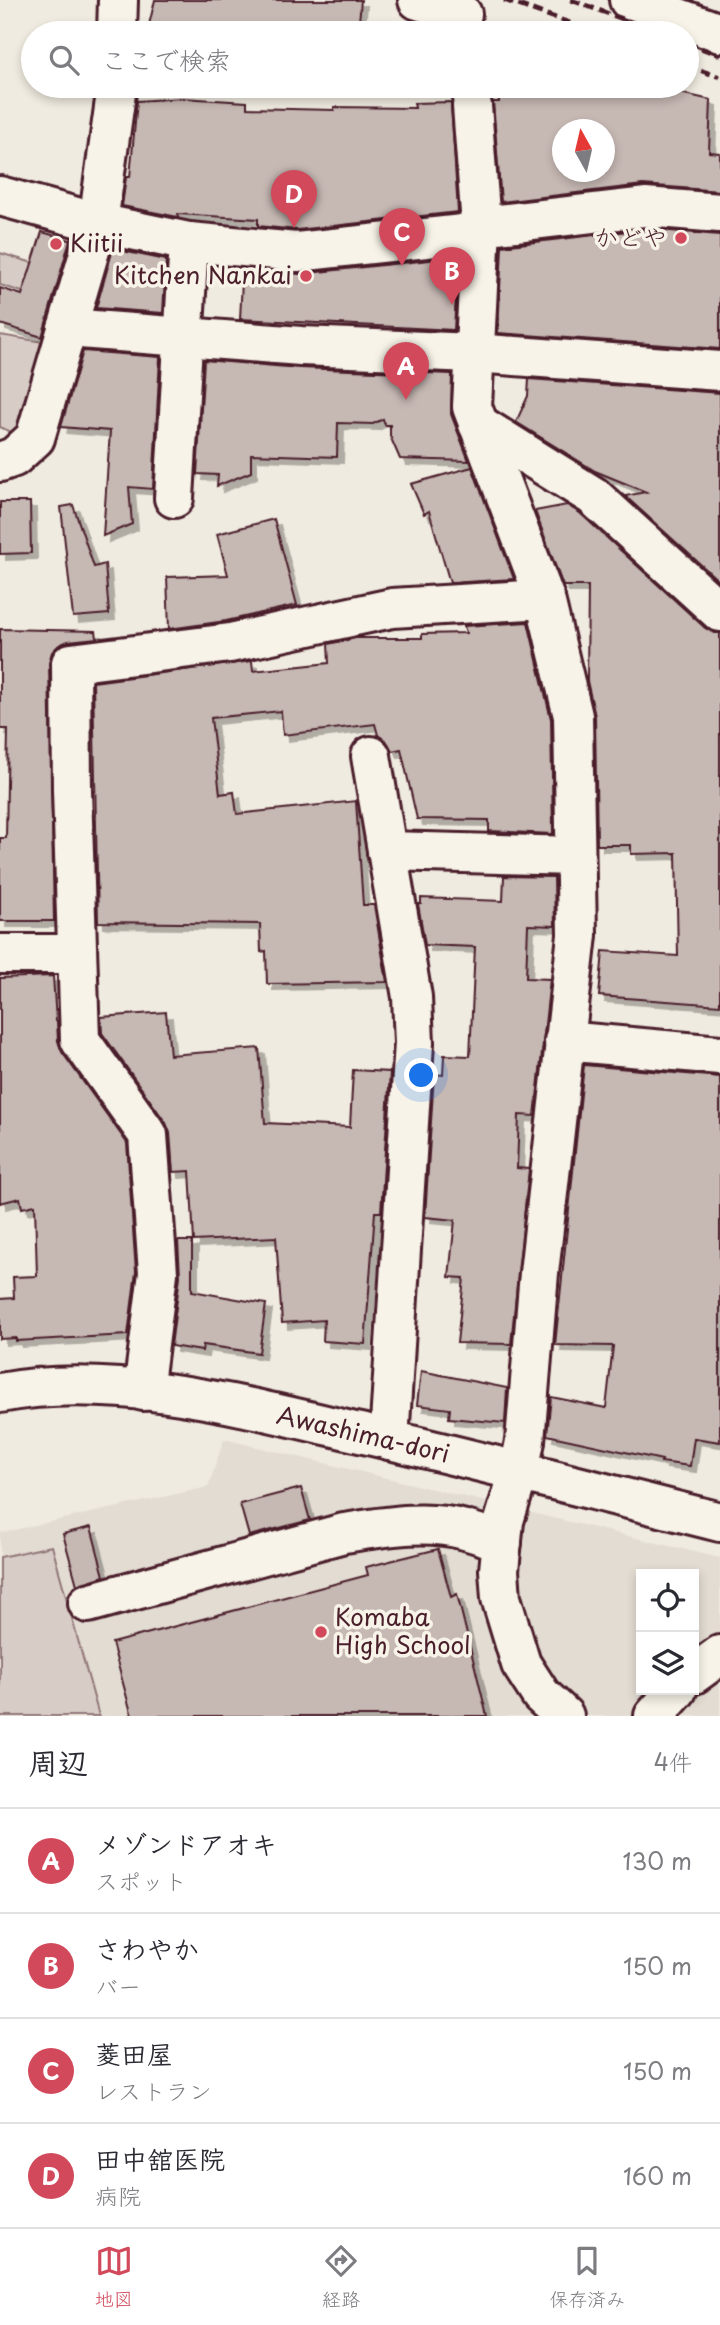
<!DOCTYPE html>
<html lang="ja">
<meta charset="utf-8">
<style>
:root{--surface:#fff;--page:#f2f2f3;--text:#2b2b33;--muted:#7c7c81;--line:#e1e1e2;--accent:#d1495b}
body{margin:0;font-family:"Playpen Sans","Klee One",sans-serif;background:var(--page);color:var(--text)}
.controls{position:absolute;right:21px;bottom:21px;display:grid;overflow:hidden;border-radius:0px;box-shadow:0 4px 10px #0003}
.controls button{width:63px;height:63px;display:grid;place-items:center;padding:0;border:0;border-bottom:2px solid var(--line);background:var(--surface);color:var(--text);font:35px sans-serif}
.compass{position:absolute;left:552px;top:119px;width:63px;height:63px;border-radius:50%;background:var(--surface);box-shadow:0 4px 10px #0003;rotate:352deg}
.you{position:absolute;left:422px;top:1076px;width:24px;height:24px;margin:-18px;border:5px solid #fff;border-radius:50%;background:#1a73e8;box-shadow:0 0 0 10px #1a73e833}
.badge{display:grid;place-items:center;width:46px;height:46px;border-radius:50%;background:var(--accent);color:#fff;font-size:23px;font-weight:700}
.pin{position:absolute;translate:-50% -58px;filter:drop-shadow(0 2px 4px #0008)}
.pin::after{content:'';position:absolute;top:37px;width:24px;height:21px;background:inherit;clip-path:polygon(0 0,100% 0,50% 100%)}
.list{margin:0;padding:0;list-style:none}
h2{display:flex;justify-content:space-between;align-items:center;height:91px;margin:0;padding:0 28px;font-size:30px}
h2 small{font-size:23px;font-weight:400;color:var(--muted)}
.list li{display:grid;grid-template-columns:46px 1fr auto;gap:21px;align-items:center;box-sizing:border-box;height:105px;padding:0 28px;border-top:2px solid var(--line)}
.list b{display:block;font-size:26px;white-space:nowrap}
.list p{margin:0;font-size:23px;white-space:nowrap;color:var(--muted)}
.list em{font-size:23px;font-style:normal;color:var(--muted)}
.icon{flex:none;width:38px;height:38px;fill:none;stroke:currentColor;stroke-width:2;stroke-linecap:round;stroke-linejoin:round}
.map{position:relative;flex:none;width:720px;height:1716px;overflow:hidden}
.search{position:absolute;background:var(--surface);box-shadow:0 4px 10px #0003;left:21px;right:21px;top:21px;height:77px;display:flex;align-items:center;gap:18px;box-sizing:border-box;padding:0 24px;border-radius:38px;color:var(--muted);font-size:26px}
.sheet{height:511px;background:var(--surface)}
nav{display:flex;justify-content:space-around;align-items:center;box-sizing:border-box;height:98px;border-top:2px solid var(--line);background:var(--surface);font-size:19px;color:var(--muted)}
nav a{display:grid;justify-items:center;gap:4px}
nav .on{color:var(--accent)}
.map>svg:first-child{display:block}
</style>
<div class="map">
<svg width="720" height="1716" viewBox="0 0 720 1716">
<defs>
<filter id="shadow"><feDropShadow dx="6" dy="6" stdDeviation="0" flood-color="#0004"/></filter>
</defs>
<rect width="100%" height="100%" fill="#f0ebe0"/>
<filter id="ink" filterUnits="userSpaceOnUse"><feTurbulence type="fractalNoise" baseFrequency=".0143" numOctaves="2"/><feDisplacementMap in="SourceGraphic" scale="14" xChannelSelector="R" yChannelSelector="G"/><feConvolveMatrix kernelMatrix="1 2 1 2 8 2 1 2 1" color-interpolation-filters="sRGB"/></filter>
<g filter="url(#ink)">
<path fill="#e3dcd2" fill-rule="evenodd" d="M224 1439 720 1558V1716H0V1533L208 1487ZM641 1574H694V1690H641Z"/>
<g fill="#d8cdc6" stroke="#917678" stroke-width="2">
<path d="M0 253 66 273 57 303 0 285Z"/>
<path d="M0 335 49 343 18 435 0 427Z"/>
<path d="M52 1546 99 1716H0V1557Z"/>
</g>
<g fill="#c6b8b3" stroke="#4a1f2b" stroke-width="2" fill-rule="evenodd" filter="url(#shadow)">
<path d="M155 0H361L358 33H147Z"/>
<path d="M498 86H614V88L671 91 711 100 709 152 720 153V191L643 185 501 202 493 102H499ZM563 130H605V172H563Z"/>
<path d="M182 98 247 102V108L334 110V107L415 108 414 103 451 102 458 212 297 230 258 226V219L178 214V217L122 206 126 177H130L137 101Z"/>
<path d="M645 229 720 235V349L498 333 502 246Z"/>
<path d="M42 232 70 240 42 337 0 324V288L22 295Z"/>
<path d="M113 249 166 260 163 313 96 308Z"/>
<path d="M458 257 454 330 240 319 242 281 255 282 256 270 299 274Z"/>
<path d="M83 351 160 357 153 489 129 487 132 524 103 536 110 431 61 427Z"/>
<path d="M204 360 299 368 452 374 451 414 469 461 400 459 390 436V425H385L383 419 373 424 338 423 337 457 251 454V472L217 486 218 475 197 474Z"/>
<path d="M529 379 720 393V582L625 496 646 492 595 471 516 422 528 396Z"/>
<path d="M472 467 514 579 450 583 429 511 424 514 411 484Z"/>
<path d="M0 502H30L31 553 0 554Z"/>
<path d="M73 505 94 567 105 564 109 614 73 617 61 507Z"/>
<path d="M567 505 580 513 705 628 715 633H720V1005L599 996 603 951 678 956 676 853 631 854V845H597L595 716 587 681 588 586H563L535 511Z"/>
<path d="M274 519 297 605 226 621 169 629 167 577 228 575 217 534Z"/>
<path d="M528 622 551 719 553 834 489 831V820L417 819 401 749 392 751 387 742 378 735 375 724 283 735 281 711 211 718 220 794 234 792 237 814 356 801 363 905H374L387 982 267 984 266 951 261 952 260 924 98 922 93 682 252 661 253 671 329 663 328 644 356 638H422V634L466 633 464 626Z"/>
<path d="M0 629 96 631 97 638 68 641 59 645 52 652 49 663 54 921H0V838H6L8 729H0Z"/>
<path d="M504 876 554 877 555 926 528 925 526 978 550 979 535 1116 519 1115 517 1168 529 1169 511 1344 457 1343 464 1278 449 1277 455 1220 425 1217 434 1074 443 1075 444 1055 470 1056 475 947 425 945 418 904H421V898L503 901Z"/>
<path d="M53 976 56 1021H57L58 1041 62 1052 127 1143 136 1272 128 1335 16 1341V1338L0 1339V1299L14 1298 13 1277 37 1276 35 1205 22 1208 20 1198 0 1203V978Z"/>
<path d="M166 1012 170 1055 259 1048 265 1123 350 1127 353 1070 390 1072 381 1212H375L365 1344 323 1341 324 1320 282 1323 276 1237 194 1241 190 1171 173 1172 170 1133 166 1123 102 1033 101 1017Z"/>
<path d="M584 1065 720 1077V1442L694 1438 690 1466 661 1462 662 1460 547 1435 551 1397 606 1408 613 1346 555 1345Z"/>
<path d="M178 1241H192V1291L266 1304 259 1353 203 1345 202 1351 171 1346 180 1276Z"/>
<path d="M421 1371 507 1388 505 1423 449 1418 450 1409 417 1405Z"/>
<path d="M301 1488 310 1520 249 1536 240 1504Z"/>
<path d="M91 1527 104 1576 77 1585 63 1534Z"/>
<path d="M438 1549 451 1597 457 1594 487 1716H132L112 1643 368 1575 366 1567Z"/>
</g>
<g fill="none" stroke-linecap="round" stroke-linejoin="round">
<g stroke="#4a1f2b" stroke-width="44">
<g id="minor">
<path d="M418 0 462 14"/>
<path d="M629 0 720 33"/>
<path d="M117 33 118 0"/>
<path d="M472 106 481 226 472 407 545 599 573 716 577 935 539 1273 525 1441 519 1472 504 1521 499 1570 501 1598 521 1664 541 1695 564 1716"/>
<path d="M0 196 98 223 189 242 297 252 463 234 481 226 645 207 720 213"/>
<path d="M67 328 301 346 474 353 720 371"/>
<path d="M478 424 593 496 720 612"/>
<path d="M0 462 14 457 35 438 98 223 117 86"/>
<path d="M174 498 189 242"/>
<path d="M371 756 412 997 414 1043 389 1440"/>
<path d="M387 851 574 856"/>
<path d="M0 954H76"/>
<path d="M564 1041 720 1055"/>
<path d="M143 1391 158 1273 148 1135 80 1040 72 790 71 663 230 643 392 608 545 599"/>
<path d="M88 1603 344 1533C384 1527 426 1519 465 1530 477 1533 490 1538 502 1542"/>
<path d="M694 1674 720 1655"/>
<path d="M654 1716 677 1690"/>
</g>
</g>
<g stroke="#4a1f2b" stroke-width="44">
<path id="major" d="M0 1393C114 1371 248 1407 360 1433 481 1461 600 1492 720 1522"/>
</g>
<use href="#minor" stroke="#f7f3e8" stroke-width="38"/>
<use href="#major" stroke="#f7f3e8" stroke-width="38"/>
<g stroke="#4a1f2b" stroke-width="5" stroke-dasharray="10 5" stroke-linecap="butt">
<path d="M504 0 598 33"/>
<path d="M571 0 661 33"/>
<path d="M687 43 720 55"/>
<path d="M687 66 720 77"/>
</g>
</g>
</g>
<g fill="#d1495b" stroke="#f7f3e8" stroke-width="2.5">
<circle cx="681" cy="238" r="7"/>
<circle cx="56" cy="244" r="7"/>
<circle cx="306" cy="276" r="7"/>
<circle cx="321" cy="1632" r="7"/>
</g>
<g text-anchor="middle" stroke-width="7" stroke-linejoin="round" paint-order="stroke">
<g font-size="24" fill="#4a1f2b" stroke="#f7f3e8" text-anchor="end">
<text x="667" y="246">かどや</text>
<text x="70" y="252" text-anchor="start">Kiitii</text>
<text x="292" y="284">Kitchen Nankai</text>
<text x="335" y="1626" text-anchor="start">Komaba<tspan x="335" dy="28">High School</tspan></text>
</g>
<g font-size="24" fill="#4a1f2b" stroke="#f7f3e8">
<text transform="translate(363 1435) rotate(13)" y="8">Awashima-dori</text>
</g>
</g>
</svg>
<div class="controls">
<button><svg class="icon" aria-label="locate" viewBox="0 0 24 24"><circle cx="12" cy="12" r="6"/><path d="M12 2v4M12 18v4M2 12h4M18 12h4"/></svg></button>
<button><svg class="icon" aria-label="layers" viewBox="0 0 24 24"><path d="M12 4l9 5-9 5-9-5zM3 14l9 5 9-5"/></svg></button>
</div>
<svg class="compass" viewBox="-18 -18 36 36"><path d="M0-13l5 13h-10z" fill="#e53935"/><path d="M0 13l5-13h-10z" fill="#7c7c81"/></svg>
<div class="you"></div>
<div class="pin badge" style="left:406px;top:400px">A</div>
<div class="pin badge" style="left:452px;top:305px">B</div>
<div class="pin badge" style="left:402px;top:266px">C</div>
<div class="pin badge" style="left:294px;top:228px">D</div>
<div class="search"><svg class="icon" aria-label="search" viewBox="0 0 24 24"><circle cx="10" cy="10" r="6"/><path d="M15 15l6 6"/></svg>ここで検索</div>
</div>
<section class="sheet">
<h2>周辺<small>4件</small></h2>
<ul class="list">
<li><span class="badge">A</span><div><b>メゾンドアオキ</b><p>スポット</p></div><em>130 m</em></li>
<li><span class="badge">B</span><div><b>さわやか</b><p>バー</p></div><em>150 m</em></li>
<li><span class="badge">C</span><div><b>菱田屋</b><p>レストラン</p></div><em>150 m</em></li>
<li><span class="badge">D</span><div><b>田中舘医院</b><p>病院</p></div><em>160 m</em></li>
</ul>
</section>
<nav>
<a class="on"><svg class="icon" aria-label="map" viewBox="0 0 24 24"><path d="M3 6l6-2 6 2 6-2v14l-6 2-6-2-6 2zM9 4v14M15 6v14"/></svg>地図</a>
<a><svg class="icon" aria-label="directions" viewBox="0 0 24 24"><path d="M12 3l9 9-9 9-9-9zM9 14v-3h6M13 9l2 2-2 2"/></svg>経路</a>
<a><svg class="icon" aria-label="saved" viewBox="0 0 24 24"><path d="M7 4h10v16l-5-4-5 4z"/></svg>保存済み</a>
</nav>
